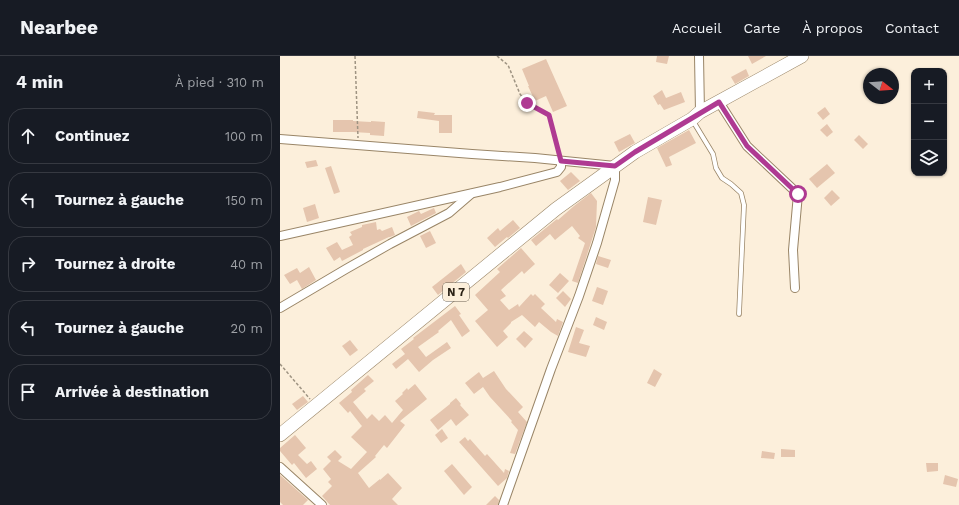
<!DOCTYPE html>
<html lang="fr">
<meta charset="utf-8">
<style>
:root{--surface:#171b24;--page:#242831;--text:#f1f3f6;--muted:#9ea1a6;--line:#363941}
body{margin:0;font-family:"Work Sans",sans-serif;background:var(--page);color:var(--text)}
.controls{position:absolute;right:12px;top:12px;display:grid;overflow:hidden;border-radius:8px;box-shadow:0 1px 3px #0004}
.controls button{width:36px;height:36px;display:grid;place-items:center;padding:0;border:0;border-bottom:1px solid var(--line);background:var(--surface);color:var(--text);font:20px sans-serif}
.compass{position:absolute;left:583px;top:12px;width:36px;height:36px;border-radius:50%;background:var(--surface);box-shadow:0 1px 3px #0004;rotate:107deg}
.stop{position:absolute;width:12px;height:12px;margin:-9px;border:3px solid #af3a92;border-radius:50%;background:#fff}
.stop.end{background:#af3a92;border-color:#fff;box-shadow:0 1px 4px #0008}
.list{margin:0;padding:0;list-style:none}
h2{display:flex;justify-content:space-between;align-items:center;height:52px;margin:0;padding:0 16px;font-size:17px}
h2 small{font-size:13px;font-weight:400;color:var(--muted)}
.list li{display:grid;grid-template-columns:26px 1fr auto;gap:12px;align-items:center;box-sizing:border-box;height:56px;margin:0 8px 8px;padding:0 8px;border:1px solid var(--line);border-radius:16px}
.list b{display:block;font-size:15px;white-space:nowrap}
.list em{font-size:13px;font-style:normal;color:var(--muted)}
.icon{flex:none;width:22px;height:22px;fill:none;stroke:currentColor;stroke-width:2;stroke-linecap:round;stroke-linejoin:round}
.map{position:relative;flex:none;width:679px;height:449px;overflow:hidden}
header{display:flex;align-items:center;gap:24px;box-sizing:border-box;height:56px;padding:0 20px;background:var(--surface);border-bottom:1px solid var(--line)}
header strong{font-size:19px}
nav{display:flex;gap:22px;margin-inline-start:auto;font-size:14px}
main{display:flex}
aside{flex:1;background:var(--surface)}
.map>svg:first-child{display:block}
</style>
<header>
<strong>Nearbee</strong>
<nav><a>Accueil</a><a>Carte</a><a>À propos</a><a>Contact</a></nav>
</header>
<main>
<aside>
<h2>4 min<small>À pied · 310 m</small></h2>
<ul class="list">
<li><svg class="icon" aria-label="ahead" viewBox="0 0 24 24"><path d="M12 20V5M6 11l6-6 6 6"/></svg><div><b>Continuez</b></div><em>100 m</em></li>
<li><svg class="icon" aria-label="left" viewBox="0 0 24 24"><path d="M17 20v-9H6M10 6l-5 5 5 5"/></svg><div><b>Tournez à gauche</b></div><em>150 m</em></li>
<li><svg class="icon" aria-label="right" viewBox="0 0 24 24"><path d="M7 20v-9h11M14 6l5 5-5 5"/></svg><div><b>Tournez à droite</b></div><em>40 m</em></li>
<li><svg class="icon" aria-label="left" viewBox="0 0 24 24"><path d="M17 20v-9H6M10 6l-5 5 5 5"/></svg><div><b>Tournez à gauche</b></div><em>20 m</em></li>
<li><svg class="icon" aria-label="arrive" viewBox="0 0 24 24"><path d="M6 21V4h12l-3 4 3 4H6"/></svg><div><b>Arrivée à destination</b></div></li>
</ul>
</aside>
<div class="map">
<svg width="679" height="449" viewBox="0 0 679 449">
<rect width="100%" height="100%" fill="#fcefdb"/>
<g fill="#e5c5ae">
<path d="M377 0H389L387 8 376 6Z"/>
<path d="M468 0H486L472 8Z"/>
<path d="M266 3 287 50 273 56 266 40 255 45 248 30H249L242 13Z"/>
<path d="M466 13 469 20 455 28 451 21Z"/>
<path d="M382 34 386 42 401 36 405 46 384 54 380 48 378 49 373 40Z"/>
<path d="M545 51 550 58 543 64 537 57Z"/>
<path d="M138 55 155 57 154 59H172V77H159V65L137 62Z"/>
<path d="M53 64H73V65L91 66V65L105 66 104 80 90 79V77L73 76H53Z"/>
<path d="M547 68 553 76 547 81 540 74Z"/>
<path d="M409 74 416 87 389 101 392 109 386 111 377 92Z"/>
<path d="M350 78 355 87 339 96 334 86Z"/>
<path d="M579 79 588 88 583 93 574 84Z"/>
<path d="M36 104 38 110 27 112 25 106Z"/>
<path d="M547 108 555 117 537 132 529 123Z"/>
<path d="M51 110 60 136 54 138 45 112Z"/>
<path d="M291 116 300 125 288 134 280 125Z"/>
<path d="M552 134 560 142 551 150 544 142Z"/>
<path d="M311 137 317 145 316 171 298 227 292 225 305 187 298 182 300 180 292 170 275 184 270 178 256 190 251 184 277 163 278 164 294 150Z"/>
<path d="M368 141 382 144 376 169 363 166Z"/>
<path d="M35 148 39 162 27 166 23 152Z"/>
<path d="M154 152 156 157 131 170 127 161 139 155 141 158Z"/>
<path d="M233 164 240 172 228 182 227 181 215 191 207 182 218 172 220 175Z"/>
<path d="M96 166 97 174 100 173 102 175 112 171 115 179 110 181H109L83 193V194L62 205 60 201 54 205 46 192 57 186 62 194 73 189 69 181 72 179 70 176 82 171V169Z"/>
<path d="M150 175 156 187 146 192 140 180Z"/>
<path d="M241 192 255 208 244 218 242 215 221 234 226 240 220 244 229 254 238 248 239 251 251 238 253 240 255 238 265 248 261 252 276 266 277 263 283 266 278 280 271 276 259 266 255 271 242 259 231 266V267L223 275 228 281 217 291 195 265 208 254 195 239 220 216 217 213Z"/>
<path d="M318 200 331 204 328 212 316 208Z"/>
<path d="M181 208 186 216 158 239 152 231Z"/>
<path d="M29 211 36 224 22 233 17 224 10 228 4 219 17 212 20 217Z"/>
<path d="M280 217 289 225 278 237 269 229Z"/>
<path d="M317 231 328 235 323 249 312 245Z"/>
<path d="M283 235 291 243 285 251 276 242Z"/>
<path d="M175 250 181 258 179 259 190 275 182 281 171 264 158 275 159 276 138 291 146 301 167 286 171 292 153 304 139 316 128 303 116 313 112 308 125 298 121 293 134 283 133 282Z"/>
<path d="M316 261 327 266 324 274 313 269Z"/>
<path d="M296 271 304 274 299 287 310 290 306 301 288 296Z"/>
<path d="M244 275 253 283 245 292 236 283Z"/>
<path d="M70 284 78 294 70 300 62 290Z"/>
<path d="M374 313 382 318 375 331 367 327Z"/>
<path d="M214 315 226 333 243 351 238 356 247 366 235 398 230 397 238 374 231 366 232 365 210 341 203 331 194 338 185 327 199 316 203 322Z"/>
<path d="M88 319 94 325 84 333 86 335 73 346 87 363 92 358 99 365 105 359 112 367 123 354 115 345 123 338 122 337 127 332 128 334 135 328 147 343 120 365 125 369 107 392 104 389 95 400 96 401 78 417 89 432 100 423V424L108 417 122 432 112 443 118 449H50L42 440 52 430 48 426 51 423 43 413 51 405 47 401 55 394 62 401 58 405 71 413 87 396 71 381 82 370 81 369 70 355 68 357 59 347 72 336 71 334Z"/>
<path d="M23 340 28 346 17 354 12 348Z"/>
<path d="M176 342 181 348 180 349 189 359 176 370 171 363 158 374 150 364 170 348V347Z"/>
<path d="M162 373 168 382 161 387 155 379Z"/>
<path d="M15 379 26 392 18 399 27 408 31 405 37 413 26 422 14 407 12 409 0 395V392Z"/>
<path d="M185 381 188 385 190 383 205 400 207 398 224 417 225 413 229 415 227 422 218 430 179 386Z"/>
<path d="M501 393 515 394V401H501Z"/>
<path d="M482 395 495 397 494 403 481 402Z"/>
<path d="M646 407H658V415L647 416Z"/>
<path d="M172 408 192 431 184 439 164 415Z"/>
<path d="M0 419 28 444 23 449H3L0 446Z"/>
<path d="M665 419 678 423 676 431 663 428Z"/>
<path d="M215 440 219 444 218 449H206Z"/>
</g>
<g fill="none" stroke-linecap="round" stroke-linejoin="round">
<g stroke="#998567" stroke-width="5.5">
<path id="service" d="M413 65 433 98 436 112 442 122 451 128 461 137 464 149 459 258"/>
</g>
<g stroke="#998567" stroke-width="10">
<g id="minor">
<path d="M419 0 420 56"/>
<path d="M439 46 467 90 518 138 513 194 515 232"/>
<path d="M0 83 192 98 255 102 335 110V124L317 187 299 240 271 313 223 449"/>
<path d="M0 180 220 131 277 116 281 111V105"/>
<path d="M0 252 66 213 110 188 169 157 191 138"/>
<path d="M0 411 42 449"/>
</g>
</g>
<g stroke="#998567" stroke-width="14">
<path id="primary" d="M0 379 276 153 355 96 412 63 420 56 522 0"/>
</g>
<g stroke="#9e9382" stroke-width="1.5" stroke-dasharray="3 2" stroke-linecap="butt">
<path d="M75 0 78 82"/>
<path d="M217 0 228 9 240 38 247 47 269 59 279 97"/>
<path d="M0 308 30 343"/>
</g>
<use href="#service" stroke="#fff" stroke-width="4"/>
<use href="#minor" stroke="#fff" stroke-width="8"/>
<use href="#primary" stroke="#fff" stroke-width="13"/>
</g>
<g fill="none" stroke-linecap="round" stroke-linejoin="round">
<path stroke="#af3a92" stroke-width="5" d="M247 47 269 59 281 105 335 110 355 96 439 46 467 90 518 138"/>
</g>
<g text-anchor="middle" stroke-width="4" stroke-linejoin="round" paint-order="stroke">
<rect fill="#fcefdb" stroke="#695f50" stroke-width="1" x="163" y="227" width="26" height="18" rx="3"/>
<g font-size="11" font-weight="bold" fill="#2a2115">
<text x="176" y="240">N 7</text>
</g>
</g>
</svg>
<div class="controls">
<button>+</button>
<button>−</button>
<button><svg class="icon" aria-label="layers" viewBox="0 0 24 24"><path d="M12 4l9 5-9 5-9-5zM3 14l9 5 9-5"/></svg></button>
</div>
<svg class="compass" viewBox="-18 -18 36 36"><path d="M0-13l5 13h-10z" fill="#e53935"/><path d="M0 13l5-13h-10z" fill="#9ea1a6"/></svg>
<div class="stop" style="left:518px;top:138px"></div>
<div class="stop end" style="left:247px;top:47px"></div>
</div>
</main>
